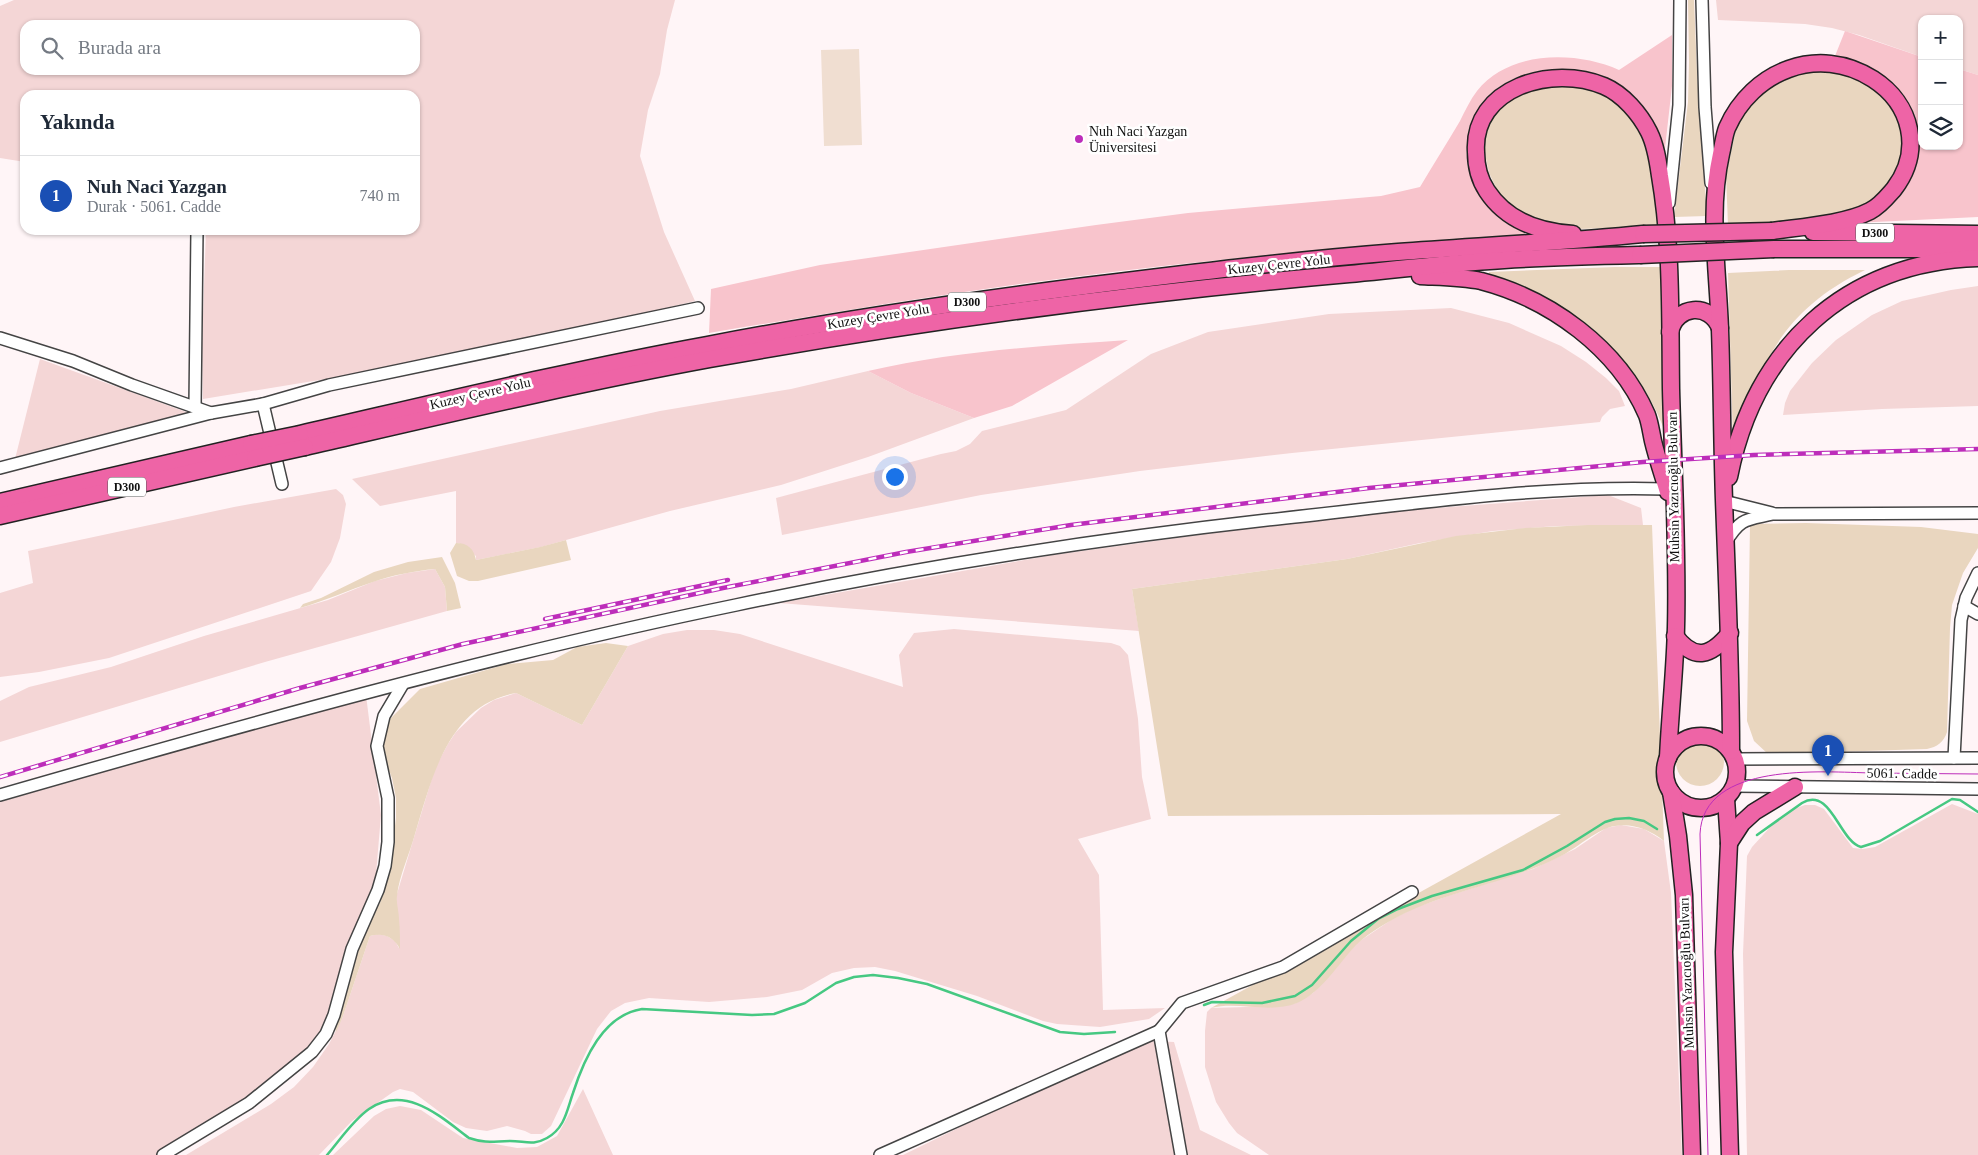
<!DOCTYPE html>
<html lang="tr">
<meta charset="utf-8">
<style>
:root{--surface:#fff;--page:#f6f6f7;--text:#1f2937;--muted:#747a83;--line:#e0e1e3;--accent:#2563eb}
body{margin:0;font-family:Georgia,serif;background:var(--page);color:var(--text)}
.controls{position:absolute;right:15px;top:15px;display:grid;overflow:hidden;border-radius:10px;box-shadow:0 1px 4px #0004}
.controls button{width:45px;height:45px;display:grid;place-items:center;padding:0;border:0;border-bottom:1px solid var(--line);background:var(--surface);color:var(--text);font:25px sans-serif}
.you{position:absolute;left:894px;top:476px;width:18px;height:18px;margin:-12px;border:4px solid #fff;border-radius:50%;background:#1a73e8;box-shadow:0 0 0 8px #1a73e833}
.badge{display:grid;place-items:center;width:32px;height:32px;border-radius:50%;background:var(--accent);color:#fff;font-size:16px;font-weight:700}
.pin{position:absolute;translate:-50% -41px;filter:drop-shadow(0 1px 2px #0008)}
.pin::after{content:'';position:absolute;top:26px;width:18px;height:15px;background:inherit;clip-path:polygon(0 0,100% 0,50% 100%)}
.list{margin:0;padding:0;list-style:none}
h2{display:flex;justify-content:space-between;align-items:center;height:65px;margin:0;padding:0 20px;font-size:21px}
h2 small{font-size:16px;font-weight:400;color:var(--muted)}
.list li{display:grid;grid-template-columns:32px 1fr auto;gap:15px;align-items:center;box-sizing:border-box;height:80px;padding:0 20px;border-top:1px solid var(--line)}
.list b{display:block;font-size:19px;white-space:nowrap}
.list p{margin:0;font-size:16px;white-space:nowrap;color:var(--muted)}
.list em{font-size:16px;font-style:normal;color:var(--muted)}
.icon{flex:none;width:28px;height:28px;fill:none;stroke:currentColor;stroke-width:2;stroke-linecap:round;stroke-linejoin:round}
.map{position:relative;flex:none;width:1978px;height:1155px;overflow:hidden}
.search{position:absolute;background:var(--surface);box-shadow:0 1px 4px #0004;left:20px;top:20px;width:400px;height:55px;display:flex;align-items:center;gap:12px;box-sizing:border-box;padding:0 18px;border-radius:15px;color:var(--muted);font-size:19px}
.panel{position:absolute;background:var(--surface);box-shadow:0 1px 4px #0004;left:20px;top:90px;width:400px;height:145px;border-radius:15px}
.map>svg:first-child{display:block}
</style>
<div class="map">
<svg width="1978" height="1155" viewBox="0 0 1978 1155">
<rect width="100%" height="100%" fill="#fff5f7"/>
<g fill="#f4d6d6" fill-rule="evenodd">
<path d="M14 0H675L667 30 660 74 648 110 640 156 664 232 695 301 563 333 344 376 203 399 202 345 206 230H415V95H25V162L0 158V6ZM25 25H415V70H25Z"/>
<path d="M1716 0H1978V75L1959 69V19H1922V57L1859 35 1832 28 1805 24 1718 20Z"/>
<path d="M1978 286V406L1882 409 1783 415 1785 403 1790 391 1812 363 1836 340 1872 315 1902 301 1951 290Z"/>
<path d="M1451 308 1509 323 1561 346 1586 362 1606 378 1619 391 1625 406 1610 409 1602 417 1600 422 1292 453 1140 471 981 495 782 535 776 498 941 454 956 451 970 444 982 431 1066 410 1151 354 1208 332 1329 314Z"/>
<path d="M40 359 189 413 15 459Z"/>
<path d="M868 371 911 393 974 418 868 457 781 485 670 511 541 547 476 560V556L459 543H456V491L380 506 352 479 660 411 791 389Z"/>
<path d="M336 489 343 495 346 504 340 538 331 562 311 591 109 658 39 672 0 677V593L33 583 28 551 234 507Z"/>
<path d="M1608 495 1641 508 1643 525 1556 526 1493 531 1420 543 1347 559 1132 589 1139 631 779 603 1053 555 1242 529 1410 510Z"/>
<path d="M435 569 445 587 447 611 265 662 0 742V701L29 687 111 667 204 636 328 600 375 581 407 573Z"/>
<path d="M954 629 1111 643 1120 646 1128 655 1138 719 1142 777 1151 819 1078 839 1099 875 1103 1010 1165 1008 1149 1019 1100 1027 1057 1024 1043 1021 977 996 895 971 875 967 854 968 832 973 802 990 767 997 709 1002 649 998 625 1003 611 1011 597 1029 551 1126 542 1134H531L525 1131 507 1126 487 1131 466 1128 453 1122 413 1092 400 1089 393 1092 352 1121 319 1155H186L271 1104 294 1087 313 1067 329 1044 342 1019 370 936 378 934 387 936 395 941 399 948 396 897 435 768 448 744 456 732 481 708 494 700 516 693 582 725 628 646 663 634 687 630H714L740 634 903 687 899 655 914 633Z"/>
<path d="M366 695 381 815 376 874 373 889 330 1017 314 1044 240 1106 156 1155H0V802Z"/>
<path d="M1952 804 1978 814V1155H1747L1743 954 1747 856 1752 847 1773 824 1794 809 1805 805H1815L1824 809 1853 848 1863 849 1875 847Z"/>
<path d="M1621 825 1644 829 1664 841 1671 893 1682 1155H1269L1237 1133 1229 1123 1216 1102 1205 1067V1031L1207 1012 1211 1008 1281 1006 1296 1003 1313 993 1357 943 1391 920 1414 908 1448 896 1533 869 1575 849 1606 828Z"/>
<path d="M1155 1041 1174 1042 1200 1130 1251 1155H903L1101 1058 1137 1042Z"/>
<path d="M583 1089 613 1155H333L374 1116 386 1109 400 1106 421 1110 463 1138 517 1148 537 1147 557 1136Z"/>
</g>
<g fill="#e9d6bf">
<path d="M1688 0H1694L1697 72 1707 216 1674 217 1688 102 1689 62Z"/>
<path d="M1824 68 1873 83 1903 120V167L1868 207 1810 221 1728 225 1726 176 1736 129 1747 106 1777 79Z"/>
<path d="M1565 83 1598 91 1621 105 1649 142 1659 227 1577 229 1558 228 1517 212 1500 196 1489 173 1485 154V136L1489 121 1515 94Z"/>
<path d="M1615 267H1664L1667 437C1645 374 1597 321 1536 293 1521 287 1504 283 1488 278L1489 272Z"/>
<path d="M1789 270H1865C1783 310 1763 360 1733 441L1728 273Z"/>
<path d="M1806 523 1921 527 1978 534V548L1963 573 1952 605 1950 628 1947 732C1944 742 1937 747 1927 749L1768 754 1754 741 1747 721 1750 524Z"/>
<path d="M1588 525H1652L1664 841C1650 830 1633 823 1615 826 1599 828 1578 847 1563 855 1504 886 1436 891 1380 927 1372 932 1363 938 1356 945 1338 964 1322 992 1297 1003 1270 1014 1238 1001 1211 1008L1561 814 1168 816 1132 589 1347 559 1456 536 1525 528Z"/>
<path d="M566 540 571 560 478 581H469L457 576 450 553 456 543C468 543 474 549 476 560L540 547Z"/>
<path d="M442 557 455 583 461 608 447 611 445 587 435 569C414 571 393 575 373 582 348 590 325 601 300 608L303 604 321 598 374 572 408 562Z"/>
<path d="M606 643 628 646 582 725 516 693C448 705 432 778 415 834 410 853 399 876 397 896 396 903 399 912 399 919 400 929 400 939 400 949 394 937 383 932 370 936L342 1019 336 1032 334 1023 365 929 380 903 389 873 396 818V798L392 778 380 747 386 725 390 719 420 689 507 664 553 660 577 647Z"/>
<circle cx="1700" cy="762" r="24"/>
</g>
<g fill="#f8c4cc">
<path d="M1845 31 1922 57V146H1959V69L1978 75V217L1854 223 1880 211 1915 133 1857 62 1835 56Z"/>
<path d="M1672 35V86L1664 157 1604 78C1553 57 1480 74 1469 134 1466 147 1465 164 1471 176 1476 185 1495 213 1502 219 1510 225 1521 228 1527 236 1376 245 1224 257 1073 277 952 292 830 313 709 333L711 289 820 265 1096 225 1188 213 1381 196 1420 187C1433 165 1447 143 1460 121 1465 111 1470 100 1477 91 1510 50 1576 51 1619 70Z"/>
<path d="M1128 340 1012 406 974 418 911 393 868 371C954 351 1040 346 1128 340Z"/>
</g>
<path fill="#f0ded1" d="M859 49 862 145 824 146 821 50Z"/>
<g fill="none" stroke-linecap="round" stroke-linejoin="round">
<g stroke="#46c882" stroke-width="2.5">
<path d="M1757 835 1802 803C1831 786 1839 841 1861 847L1880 841 1952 799 1960 800 1978 812"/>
<path d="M1204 1005 1212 1002 1262 1003 1295 996 1312 985 1351 941 1378 919 1398 909 1432 896 1523 870 1567 846 1605 822 1615 819 1629 818 1644 821 1657 829"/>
<path d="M327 1155C340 1140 353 1120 369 1109 406 1084 441 1117 469 1138 487 1144 494 1141 510 1141 525 1141 533 1146 547 1138 565 1128 567 1110 573 1093 584 1059 603 1015 642 1009L752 1015 774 1014 805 1003 836 983 854 977 873 975 898 978 927 984 1060 1032 1084 1034 1115 1032"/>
</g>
<g stroke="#444" stroke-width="14">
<g id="minor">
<path d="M1702 0 1705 107 1711 183"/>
<path d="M1669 203 1679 105 1680 0"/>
<path d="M0 338 73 361 132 385 211 413"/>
<path d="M263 404 282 484"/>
<path d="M195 407 197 230"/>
<path d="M0 468 211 413 263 404 329 385 698 308"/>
<path d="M1724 501 1772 513"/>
<path d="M1726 542C1741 517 1747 520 1773 514L1978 513"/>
<path d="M1964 606 1978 614"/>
<path d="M1954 758 1961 620 1966 598 1978 573"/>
<path d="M1736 759 1978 758"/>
<path d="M1735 786 1978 789"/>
<path d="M0 795C243 725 488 656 736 605 912 568 1089 540 1267 520 1400 506 1533 485 1667 489"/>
<path d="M163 1155 249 1103 312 1052 326 1034 334 1015 352 949 378 890 385 866 388 842V798L377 746 384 716 403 684"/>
<path d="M880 1155 1159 1031"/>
<path d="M1181 1155 1159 1031 1182 1003 1283 967 1412 892"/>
</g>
</g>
<g stroke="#222" stroke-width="19">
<g id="highway">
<path d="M1813 232 1978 234"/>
<path d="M1573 234C1539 232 1506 220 1487 191 1479 179 1476 166 1476 152 1472 87 1553 64 1604 86 1623 94 1640 114 1649 132 1656 146 1658 162 1660 176 1672 246 1670 318 1671 389 1673 468 1678 547 1676 627 1675 670 1670 714 1668 758"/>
<path d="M1774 249H1978"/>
<path d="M1420 276C1440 277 1461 277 1481 281 1550 299 1618 348 1647 415 1650 423 1651 432 1653 441 1657 458 1663 475 1668 492"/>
<path d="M1670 332C1676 305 1710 302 1720 328"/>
<path d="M300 434C435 403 570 370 707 345 832 321 959 302 1085 286 1189 273 1293 260 1398 252 1480 246 1561 242 1643 234"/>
<path d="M305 447C440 416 574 384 710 359 922 321 1134 293 1349 274 1400 269 1452 263 1504 260 1549 257 1595 256 1640 255"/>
<path d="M1729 477C1754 349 1845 262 1978 258"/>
<path d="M0 502 251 444"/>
<path d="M0 516 255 458"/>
<path d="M1675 636C1695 662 1711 656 1730 633"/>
<circle cx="1701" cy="772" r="36"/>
<path d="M1731 751C1731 667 1727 584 1724 500 1722 443 1722 386 1720 330 1718 271 1708 212 1721 154 1723 146 1724 136 1727 128 1752 71 1818 44 1873 79 1912 104 1923 151 1894 189 1887 197 1880 206 1870 211 1845 224 1800 227 1772 231"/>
<path d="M1671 792 1678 836 1684 895 1692 1155"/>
<path d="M1726 799 1729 843 1724 952 1730 1155"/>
<path d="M1729 843 1742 823 1754 812 1795 787"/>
</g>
</g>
<use href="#minor" stroke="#fff" stroke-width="11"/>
<use href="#highway" stroke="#ee64a6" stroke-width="16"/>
<path stroke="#bd2dba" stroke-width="1" d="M1708 1155 1700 834C1703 761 1823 772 1872 773 1907 773 1943 774 1978 774"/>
<g stroke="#bd2dba" stroke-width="4.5">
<g id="rail">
<path d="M545 619 728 580"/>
<path d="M0 777 300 688 463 644 723 588 906 552 1071 525 1369 488 1643 462 1754 455 1978 449"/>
</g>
</g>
<use href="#rail" stroke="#fff" stroke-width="2.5" stroke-dasharray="8" stroke-linecap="butt"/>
<g stroke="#222" stroke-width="19" stroke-linecap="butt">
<g id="highway-bridge">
<path d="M1643 234 1772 231"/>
<path d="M1640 255 1774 249"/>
<path d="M251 444 300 434"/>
<path d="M255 458 305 447"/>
</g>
</g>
<use href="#highway-bridge" stroke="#ee64a6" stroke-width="16"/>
</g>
<circle fill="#bd2dba" stroke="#fff" stroke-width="2" cx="1079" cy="139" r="5"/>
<g text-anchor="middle" stroke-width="5" stroke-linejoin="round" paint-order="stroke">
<g fill="#fff" stroke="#585858" stroke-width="1">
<rect x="1856" y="223.5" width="38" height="19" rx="4"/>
<rect x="948" y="292.5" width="38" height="19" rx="4"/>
<rect x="108" y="477.5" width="38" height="19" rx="4"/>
</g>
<g font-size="12" font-weight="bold" fill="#111">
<text x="1875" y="237">D300</text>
<text x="967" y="306">D300</text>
<text x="127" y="491">D300</text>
</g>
<g font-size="14" fill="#111" stroke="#fff" text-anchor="start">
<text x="1089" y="136">Nuh Naci Yazgan<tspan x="1089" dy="16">Üniversitesi</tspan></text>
</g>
<g font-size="14" fill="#111" stroke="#fff">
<text transform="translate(1279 264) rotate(-6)" y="5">Kuzey Çevre Yolu</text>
<text transform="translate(878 316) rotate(-9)" y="5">Kuzey Çevre Yolu</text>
<text transform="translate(480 393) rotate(-13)" y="5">Kuzey Çevre Yolu</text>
<text transform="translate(1673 487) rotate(-91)" y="5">Muhsin Yazıcıoğlu Bulvarı</text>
<text transform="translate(1902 773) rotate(1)" y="5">5061. Cadde</text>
<text transform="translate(1686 973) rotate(-92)" y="5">Muhsin Yazıcıoğlu Bulvarı</text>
</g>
</g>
</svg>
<div class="controls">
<button>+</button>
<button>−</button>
<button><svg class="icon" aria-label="layers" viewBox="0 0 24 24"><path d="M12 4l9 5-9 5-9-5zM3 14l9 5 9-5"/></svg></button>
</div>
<div class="you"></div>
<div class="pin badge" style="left:1828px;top:776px;background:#1a4fb4">1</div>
<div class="search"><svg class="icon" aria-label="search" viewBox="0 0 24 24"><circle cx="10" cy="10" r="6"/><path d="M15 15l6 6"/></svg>Burada ara</div>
<section class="panel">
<h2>Yakında<small></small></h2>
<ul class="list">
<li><span class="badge" style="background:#1a4fb4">1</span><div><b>Nuh Naci Yazgan</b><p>Durak · 5061. Cadde</p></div><em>740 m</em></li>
</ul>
</section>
</div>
